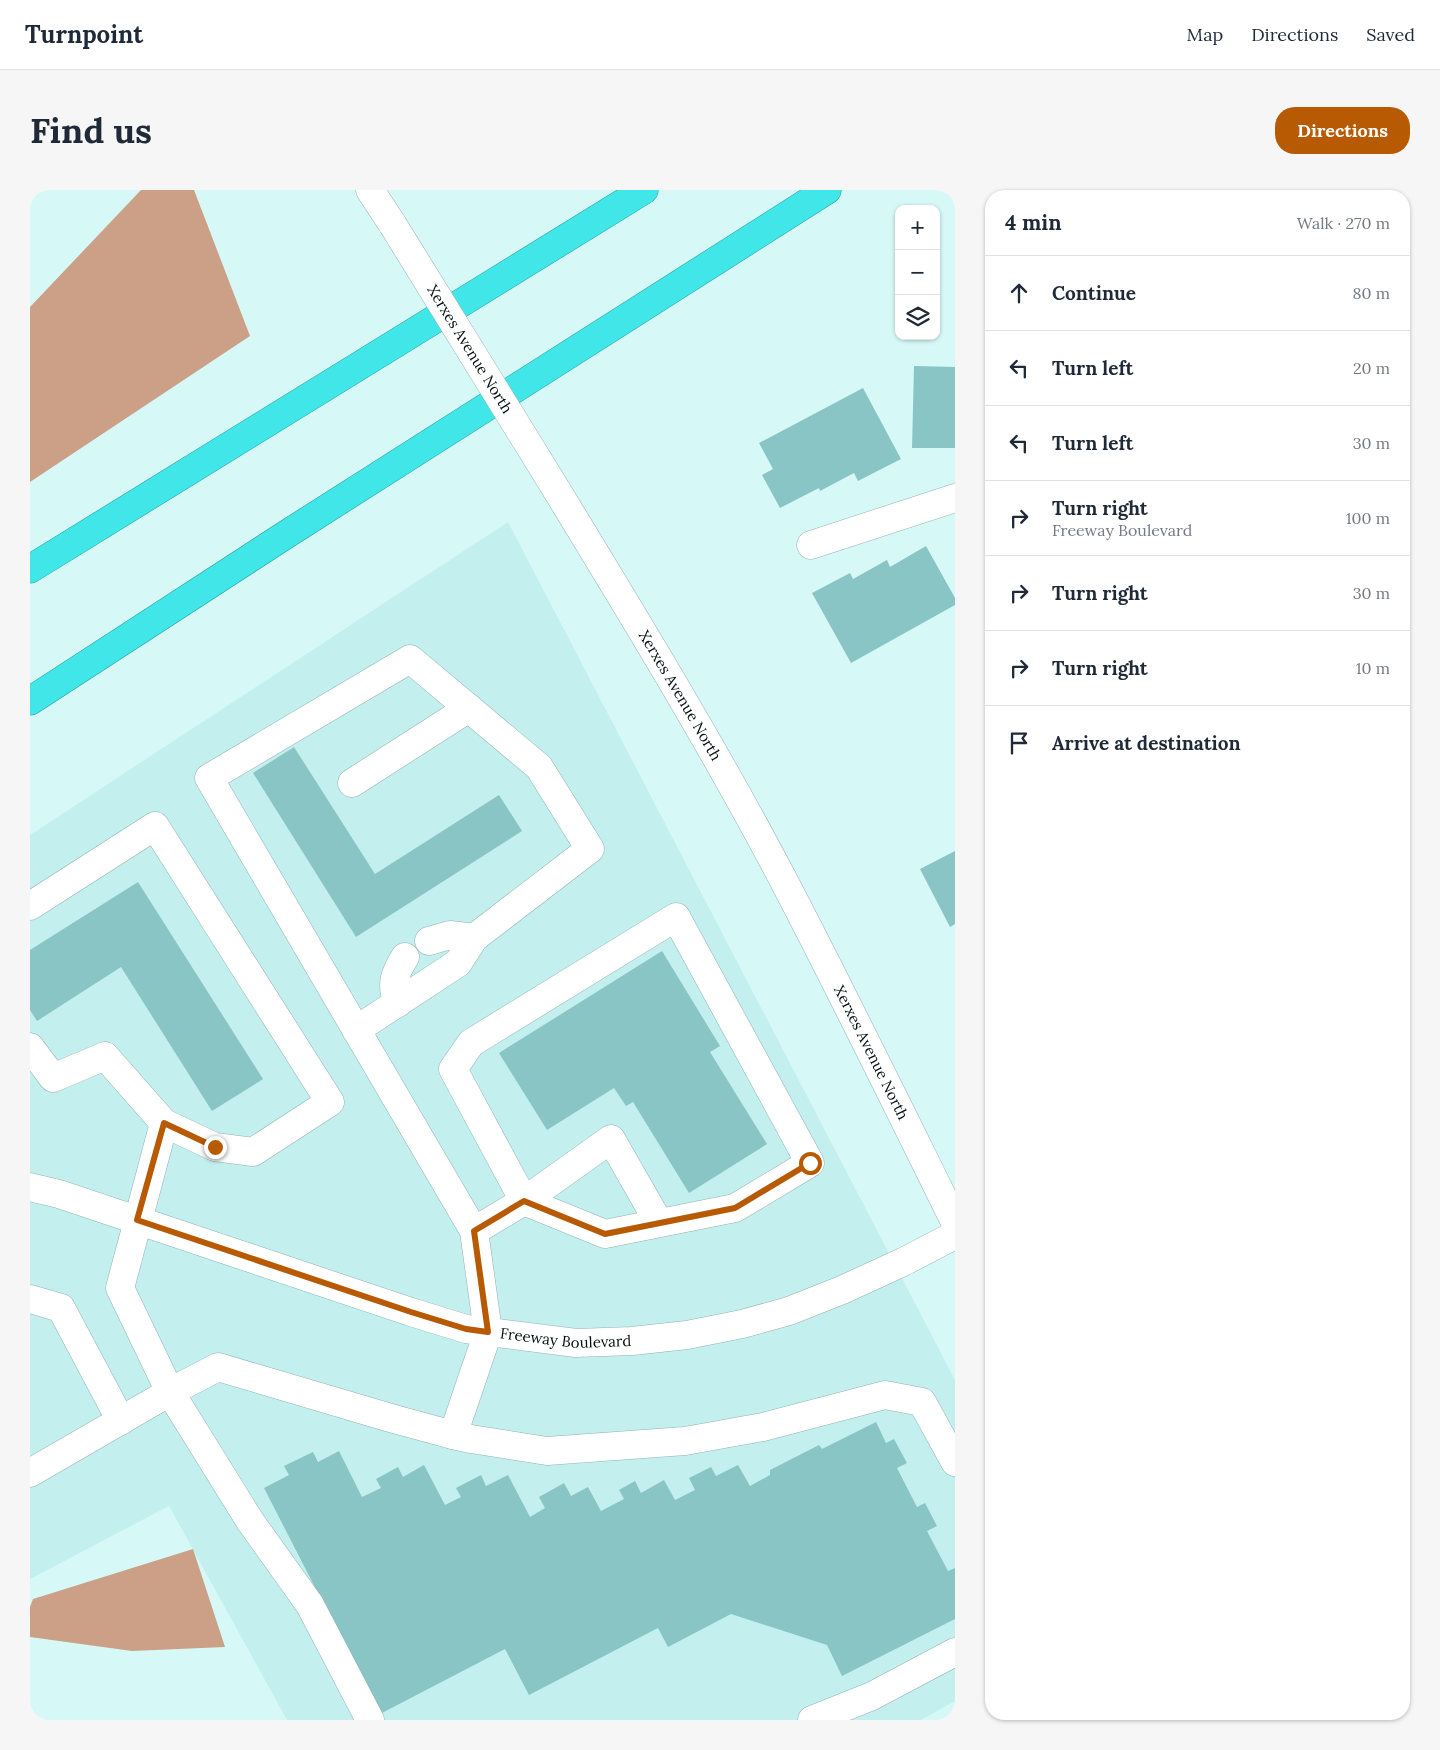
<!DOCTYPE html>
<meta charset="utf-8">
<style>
:root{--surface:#fff;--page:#f6f6f7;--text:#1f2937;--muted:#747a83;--line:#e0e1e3;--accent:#b75a03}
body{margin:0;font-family:Lora,serif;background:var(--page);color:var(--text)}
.controls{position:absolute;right:15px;top:15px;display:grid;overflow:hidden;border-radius:10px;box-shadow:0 1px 4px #0004}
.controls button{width:45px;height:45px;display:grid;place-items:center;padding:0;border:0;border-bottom:1px solid var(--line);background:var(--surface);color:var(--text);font:25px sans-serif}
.stop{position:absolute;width:15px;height:15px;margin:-11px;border:4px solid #b75a03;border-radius:50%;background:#fff}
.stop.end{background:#b75a03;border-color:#fff;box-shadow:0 1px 5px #0008}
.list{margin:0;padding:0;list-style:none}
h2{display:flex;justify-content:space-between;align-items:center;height:65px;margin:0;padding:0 20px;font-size:21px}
h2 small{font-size:16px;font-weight:400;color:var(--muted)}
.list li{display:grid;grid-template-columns:32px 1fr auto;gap:15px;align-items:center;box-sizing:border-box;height:75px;padding:0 20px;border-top:1px solid var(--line)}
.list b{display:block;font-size:19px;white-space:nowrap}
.list p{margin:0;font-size:16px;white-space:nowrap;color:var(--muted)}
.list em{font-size:16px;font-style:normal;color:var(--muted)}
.icon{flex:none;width:28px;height:28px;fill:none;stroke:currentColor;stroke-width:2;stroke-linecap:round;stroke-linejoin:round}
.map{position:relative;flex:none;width:925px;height:1530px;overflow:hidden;border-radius:20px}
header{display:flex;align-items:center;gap:30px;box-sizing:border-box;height:70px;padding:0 25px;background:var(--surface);border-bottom:1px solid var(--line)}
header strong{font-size:24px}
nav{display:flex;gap:28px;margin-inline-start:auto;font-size:18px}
.intro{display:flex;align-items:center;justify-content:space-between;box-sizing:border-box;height:120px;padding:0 30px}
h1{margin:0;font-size:35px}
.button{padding:12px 22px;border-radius:20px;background:var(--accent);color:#fff;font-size:18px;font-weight:700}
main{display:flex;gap:30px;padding:0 30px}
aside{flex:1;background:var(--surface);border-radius:20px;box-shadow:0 1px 4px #0004}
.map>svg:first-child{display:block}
</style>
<header>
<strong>Turnpoint</strong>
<nav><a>Map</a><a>Directions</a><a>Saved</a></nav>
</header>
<div class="intro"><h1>Find us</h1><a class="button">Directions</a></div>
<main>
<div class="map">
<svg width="925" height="1530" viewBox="0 0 925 1530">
<rect width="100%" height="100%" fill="#d6f9f8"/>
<path fill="#c3efee" d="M478 332 925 1190V1511L891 1530H257L139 1316 0 1389V645Z"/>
<g fill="#cba086">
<path d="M111 0H164L220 146 0 292V117Z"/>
<path d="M163 1359 195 1457 102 1461 0 1447V1417L3 1409Z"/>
</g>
<g fill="#89c5c5">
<path d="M884 176 925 177V258H882Z"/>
<path d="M833 198 871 269 828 291 824 283 790 301 789 298 750 318 732 285 743 279 729 253Z"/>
<path d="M896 356 925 408V415L821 473 782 403 820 383 823 389 857 370 860 377Z"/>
<path d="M264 557 345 684 469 605 492 641 326 747 223 583Z"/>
<path d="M925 661V734L920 737 890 679Z"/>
<path d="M108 692 233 889 182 921 91 777 7 831 0 820V760Z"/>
<path d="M632 761 690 856 680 862 737 954 659 1003 603 912 596 916 584 898 517 940 469 863Z"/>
<path d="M846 1232 856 1253 864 1249 877 1273 867 1278 887 1317 895 1313 907 1336 897 1341 918 1381 925 1378V1429L812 1486 797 1455 701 1424 638 1457 628 1438 499 1505 475 1459 350 1524 234 1298 259 1285 254 1276 283 1262 288 1272 309 1261 332 1307 351 1298 346 1289 368 1277 373 1287 394 1275 415 1315 431 1307 426 1298 451 1285 456 1296 478 1285 500 1327 515 1318 509 1307 534 1293 541 1306 558 1297 571 1321 594 1309 589 1300 605 1291 611 1303 634 1290 645 1310 665 1300 659 1288 681 1277 686 1286 708 1275 720 1296 740 1285V1280L789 1255 792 1259Z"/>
</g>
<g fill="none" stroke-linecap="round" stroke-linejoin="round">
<g stroke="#92b3b3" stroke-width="29">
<g id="minor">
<path d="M340 0 363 35"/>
<path id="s1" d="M526 299C605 429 685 559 756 695 814 806 869 919 925 1032"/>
<path d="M781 355 925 308"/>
<path d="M322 593 439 518"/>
<path d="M0 716 125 636 300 912 223 962 185 957 134 933 75 866 23 888 0 857"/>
<path d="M399 751 420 745 444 748"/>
<path d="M368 813C360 794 365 783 375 767"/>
<path d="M326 840 428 773 444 748 560 659 509 577 380 469 179 588 444 1041 458 1142 423 1245"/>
<path d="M134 933 90 1098 140 1202 220 1331 280 1415 340 1530"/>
<path id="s2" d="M0 997 29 1004 381 1122 436 1139 546 1153 602 1151 657 1145 712 1134 759 1121 812 1100 873 1072 925 1045"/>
<path d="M444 1041 494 1011 575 1044 705 1018 780 973 646 727 441 853 423 879 494 1011 581 949 629 1033"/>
<path d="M0 1109 31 1118 91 1231"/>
<path d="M0 1283 140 1202 188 1177 364 1229 423 1245 441 1249 517 1261 655 1251 733 1237 855 1205 892 1212 925 1272"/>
<path d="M782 1530 842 1506 925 1462"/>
</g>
</g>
<g stroke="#2c9b9c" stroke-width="29">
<g id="highway">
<path d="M0 379 614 0"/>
<path d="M0 511 260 342 797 0"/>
</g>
</g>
<use href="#minor" stroke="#fff" stroke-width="28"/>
<use href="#highway" stroke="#41e7e8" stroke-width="28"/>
<g stroke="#92b3b3" stroke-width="29" stroke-linecap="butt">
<g id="minor-bridge">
<path id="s3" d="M363 35 526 299"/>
</g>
</g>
<use href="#minor-bridge" stroke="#fff" stroke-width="28"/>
</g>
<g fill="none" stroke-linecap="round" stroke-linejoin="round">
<path stroke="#b75a03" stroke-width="6" d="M185 957 134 933 107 1030 381 1122 436 1139 458 1142 444 1041 494 1011 575 1044 705 1018 780 973"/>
</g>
<g text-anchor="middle" stroke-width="5" stroke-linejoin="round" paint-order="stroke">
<g font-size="15" fill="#040f0f" stroke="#d6f9f8">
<text dy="5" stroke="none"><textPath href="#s3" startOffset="146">Xerxes Avenue North</textPath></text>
<text dy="5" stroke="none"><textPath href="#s1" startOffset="241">Xerxes Avenue North</textPath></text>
<text dy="5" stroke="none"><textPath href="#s1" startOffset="646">Xerxes Avenue North</textPath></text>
<text dy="5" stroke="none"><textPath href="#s2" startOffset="559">Freeway Boulevard</textPath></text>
</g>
</g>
</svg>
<div class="controls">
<button>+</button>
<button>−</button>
<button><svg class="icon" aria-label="layers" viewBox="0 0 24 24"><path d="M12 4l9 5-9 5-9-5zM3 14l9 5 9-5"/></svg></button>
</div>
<div class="stop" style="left:780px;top:973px"></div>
<div class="stop end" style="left:185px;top:957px"></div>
</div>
<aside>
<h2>4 min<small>Walk · 270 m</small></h2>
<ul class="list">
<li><svg class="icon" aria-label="ahead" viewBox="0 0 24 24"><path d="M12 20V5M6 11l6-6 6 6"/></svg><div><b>Continue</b></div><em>80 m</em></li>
<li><svg class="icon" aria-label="left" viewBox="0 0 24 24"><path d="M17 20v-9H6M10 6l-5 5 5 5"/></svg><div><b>Turn left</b></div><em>20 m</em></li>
<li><svg class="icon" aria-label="left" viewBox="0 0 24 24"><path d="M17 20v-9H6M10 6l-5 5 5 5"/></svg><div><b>Turn left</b></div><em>30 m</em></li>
<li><svg class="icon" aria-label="right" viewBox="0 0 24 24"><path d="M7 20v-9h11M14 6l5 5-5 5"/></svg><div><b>Turn right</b><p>Freeway Boulevard</p></div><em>100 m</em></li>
<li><svg class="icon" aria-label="right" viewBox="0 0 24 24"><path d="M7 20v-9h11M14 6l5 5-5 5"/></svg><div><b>Turn right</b></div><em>30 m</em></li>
<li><svg class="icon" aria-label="right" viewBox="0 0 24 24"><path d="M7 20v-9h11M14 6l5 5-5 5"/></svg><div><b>Turn right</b></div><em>10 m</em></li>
<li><svg class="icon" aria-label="arrive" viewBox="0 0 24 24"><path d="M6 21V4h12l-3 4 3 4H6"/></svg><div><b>Arrive at destination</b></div></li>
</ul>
</aside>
</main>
